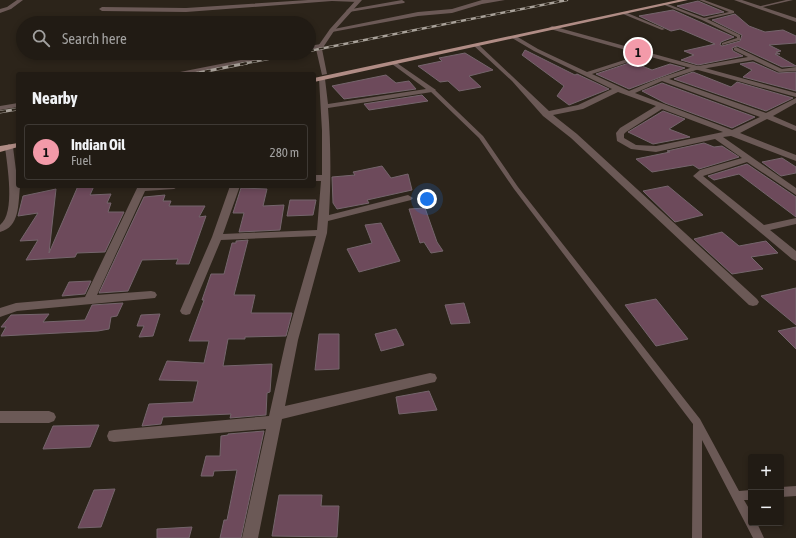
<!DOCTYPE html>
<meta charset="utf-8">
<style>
:root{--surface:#211b14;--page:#2d2822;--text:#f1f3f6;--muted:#a2a1a0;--line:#3e3934;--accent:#f39aa9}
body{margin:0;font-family:"Asap Condensed",sans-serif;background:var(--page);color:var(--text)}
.controls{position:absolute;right:12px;bottom:12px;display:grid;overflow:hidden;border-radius:4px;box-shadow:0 2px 6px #0003}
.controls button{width:36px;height:36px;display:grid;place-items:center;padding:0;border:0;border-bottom:1px solid var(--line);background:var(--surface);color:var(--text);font:20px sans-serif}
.you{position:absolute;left:427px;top:199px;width:14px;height:14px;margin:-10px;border:3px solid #fff;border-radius:50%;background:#1a73e8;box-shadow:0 0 0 6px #1a73e833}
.badge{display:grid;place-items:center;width:26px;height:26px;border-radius:50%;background:var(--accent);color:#111;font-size:13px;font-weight:700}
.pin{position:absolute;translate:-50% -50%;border:2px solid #fff;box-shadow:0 1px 4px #0006}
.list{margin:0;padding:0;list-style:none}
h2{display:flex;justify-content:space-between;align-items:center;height:52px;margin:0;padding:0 16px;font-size:17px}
h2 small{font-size:13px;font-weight:400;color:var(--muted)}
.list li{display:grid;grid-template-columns:26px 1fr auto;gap:12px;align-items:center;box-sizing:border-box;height:56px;margin:0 8px 8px;padding:0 8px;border:1px solid var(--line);border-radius:4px}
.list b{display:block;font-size:15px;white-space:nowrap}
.list p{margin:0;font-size:13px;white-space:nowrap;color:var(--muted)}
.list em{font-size:13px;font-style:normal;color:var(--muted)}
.icon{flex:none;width:22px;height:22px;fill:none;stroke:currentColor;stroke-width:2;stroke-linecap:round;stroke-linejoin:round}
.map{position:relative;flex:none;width:796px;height:538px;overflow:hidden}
.search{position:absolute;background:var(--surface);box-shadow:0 2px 6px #0003;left:16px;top:16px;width:300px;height:44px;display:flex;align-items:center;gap:10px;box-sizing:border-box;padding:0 14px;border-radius:22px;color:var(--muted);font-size:15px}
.panel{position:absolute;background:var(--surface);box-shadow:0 2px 6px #0003;left:16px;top:72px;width:300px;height:116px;border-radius:4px}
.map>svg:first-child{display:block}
</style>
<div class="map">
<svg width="796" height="538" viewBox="0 0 796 538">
<rect width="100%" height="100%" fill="#2c241a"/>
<g fill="#6d4a5b" stroke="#75656c">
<path d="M698 1 724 12 704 16 677 6Z"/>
<path d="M673 10 734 37 721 42 720 45 722 46 740 41 742 35 712 20 735 14 749 26 765 32 783 30 796 36V43L769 45 781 51 776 52 780 54H775L796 66 782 67 737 46 732 48 733 51 743 56 698 65 681 60 694 55 684 51 715 44 680 29 671 31 639 16Z"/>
<path d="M525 50 575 75 577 74 609 89 569 105 557 96 564 86 522 55Z"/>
<path d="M465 53 493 70 469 76 481 87 459 91 448 81 440 82 418 66 442 61 439 58Z"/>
<path d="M632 62 652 70 670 64 685 68 629 89 596 74Z"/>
<path d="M753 62 778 73 796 72V91L743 77 752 70 740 64Z"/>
<path d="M693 72 731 87 737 82 793 98 766 111 674 79Z"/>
<path d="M386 75 396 83 409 81 416 89 344 99 332 86Z"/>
<path d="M662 83 755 117 732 128 665 103 642 91Z"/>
<path d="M422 95 428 101 369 110 364 104Z"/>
<path d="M663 111 685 119 669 129 690 137 653 144 628 132Z"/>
<path d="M704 143 714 147 722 146 739 157 699 169 693 165 652 172 636 159 670 152 667 151Z"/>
<path d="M782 158 796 167V173L781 176 762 162Z"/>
<path d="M747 164 796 197V217L739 174 714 180 708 176Z"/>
<path d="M382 166 391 178 408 174 412 190 367 200 369 203 337 209 333 203 332 177 355 175 353 172Z"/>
<path d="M78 186H94L90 195 111 194 107 203H111L108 212H124L105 252 77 253 75 257 26 260 38 240 20 241 38 213 18 216 23 196 56 189 49 253Z"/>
<path d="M668 186 680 196 703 215 675 222 643 191Z"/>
<path d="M241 188 267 189 263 206 284 205 280 230 239 232 244 213H233Z"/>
<path d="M165 195 163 201H171L169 206H205L199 217 206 216 189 264H176L178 259 142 260 128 291 99 293 144 197Z"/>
<path d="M290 200H316L313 215 287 216Z"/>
<path d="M425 208 437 242 443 251 431 253 424 242 420 243 409 209Z"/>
<path d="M381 223 400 261 359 272 347 249 372 243 365 225Z"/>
<path d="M722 232 739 246 766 241 778 253 751 257 763 269 732 274 694 239Z"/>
<path d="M248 240 234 295H255L251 313H292L291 317 286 336 245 337V339H228L223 366 272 364 270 392 267 393 266 415 230 418 231 414 163 417 161 424 142 426 149 404 193 402 198 381 159 380 167 361 204 363 209 341H189L204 300H202L211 274H224L232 243H236V241Z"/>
<path d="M91 281 85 294 62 296 69 282Z"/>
<path d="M796 288V325L761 296Z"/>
<path d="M656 299 688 339 656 346 625 305Z"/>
<path d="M123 303 117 316 111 317 109 329 98 331 1 336 6 327H1L11 315 49 314 43 322 85 320 92 305Z"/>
<path d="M464 303 470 323 451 324 445 305Z"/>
<path d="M160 314 153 336 139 337 144 326H137L141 315Z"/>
<path d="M796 327V349L778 331Z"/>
<path d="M396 329 404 345 381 351 375 334Z"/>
<path d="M319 334H339V369L315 370Z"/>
<path d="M429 391 437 410 399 414 396 397Z"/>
<path d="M99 425 90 447 43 449 53 426Z"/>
<path d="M264 431 241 538H220L224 520H227L237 470 214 471 213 476H201L206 456H220L221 436 228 435V434Z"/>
<path d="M115 489 101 527 78 528 94 490Z"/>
<path d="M279 495H322L321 506H339L337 537 272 536Z"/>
<path d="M192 527 189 538H157V529Z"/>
</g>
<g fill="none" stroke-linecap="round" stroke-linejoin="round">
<g fill="#6b5956" fill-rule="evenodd">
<path d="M699 0H704L734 11V13L707 19 740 35V40L722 45V43L737 38V37L702 20 662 4 665 3 704 18 729 12Z"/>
<path d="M786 0H793L759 8 757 7Z"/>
<path d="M623 12H625L665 29 662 30 623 14Z"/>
<path d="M430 89H434L483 136 518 187 700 419 739 491 751 490V500H744L751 512V523H757L764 538H753L702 440V538H692L693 424 514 189 479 138 430 91Z"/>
<path d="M796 486V496L781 497V487Z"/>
</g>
<g fill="#6b5956" fill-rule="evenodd">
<path d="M17 0H23L11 9 0 13V9L7 7Z"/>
<path d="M308 0H361L358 2 332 1 186 12 102 11 99 9 102 7 186 8Z"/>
<path d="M402 0 405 2 404 3 349 12 346 10Z"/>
<path d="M482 0H505L482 4 452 13 418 16 332 32 329 30 418 12 452 9Z"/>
<path d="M734 0H742L796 18V22Z"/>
<path d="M512 36H516L538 49 587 72 643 54H647V56L592 74 629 91 660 78 693 67 748 57 734 50V48L736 47 782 69 796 67V71L779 72 753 60 696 70 669 79 766 113 796 98V103L773 116 796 126V131L767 119 740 133 796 155V161L731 136 723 137 796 188V195L747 162 703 176 764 225 796 218V224L770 230 796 251V261L792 259 693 176 700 170 742 158 715 139 656 152 631 149 617 141 616 133 620 128 656 106 618 92 583 109 553 115 577 134 757 299 759 302 757 305 753 306 749 305 571 138 543 116 512 81 473 45 478 44 549 111 578 105 612 89 534 51 512 38ZM662 81 760 117 732 130 635 93ZM662 109 723 132 656 146 636 145 624 138V134L626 132Z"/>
<path d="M321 44 324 46 323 47 309 50V46Z"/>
<path d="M276 53H289L286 55 190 74H177L180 72Z"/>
<path d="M394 61 436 90 432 92 328 108C331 144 331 179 329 215L408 195 413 198 411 200 328 221 327 233 298 340 285 406 430 373 435 374 437 378 435 382 430 383 282 419 258 538H242L266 429 114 442 109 441 107 436 109 431 114 430 269 416 286 340 316 236 221 240 190 314 186 315 182 314 180 311 212 237 230 186H240L223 234 317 230 321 181H314V175H322V131L319 79 322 77 325 79 328 104 426 89 392 64 391 63Z"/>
<path d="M18 103V107L0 110V106Z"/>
<path d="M9 144 13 147 18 186 20 187C18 204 20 227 0 232V225C16 213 7 165 5 147Z"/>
<path d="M138 186H179L174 189 145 191 97 295 151 291 155 292 157 295 155 298 17 311 0 317V308L16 303 85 297Z"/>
<path d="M0 411H49L54 413 56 417 54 421 49 423H0Z"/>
</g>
<g fill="#6b5956" fill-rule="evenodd">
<path d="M356 0H362L334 31 322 49 327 74 322 75 316 49 330 29Z"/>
<path d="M552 26 796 93V97L550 29 549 28Z"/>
</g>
<g fill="#b08c85" fill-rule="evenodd">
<path d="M678 0H688L314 82V78Z"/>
<path d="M18 143V147L0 152V146Z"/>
</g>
<g stroke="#a9a29a" stroke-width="2.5">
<g id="rail-far1">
<path d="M309 51 567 0"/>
<path d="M242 64 299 53"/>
</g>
</g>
<g stroke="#a9a29a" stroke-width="3">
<g id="rail">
<path d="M193 74 247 63"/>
<path d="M0 112 18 109"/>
</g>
</g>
<use href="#rail-far1" stroke="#2c241a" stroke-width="1.5" stroke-dasharray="5" stroke-linecap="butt"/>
<use href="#rail" stroke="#2c241a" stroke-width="2" stroke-dasharray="6" stroke-linecap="butt"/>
</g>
</svg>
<div class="controls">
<button>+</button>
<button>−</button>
</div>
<div class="you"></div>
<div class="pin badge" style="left:638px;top:52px">1</div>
<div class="search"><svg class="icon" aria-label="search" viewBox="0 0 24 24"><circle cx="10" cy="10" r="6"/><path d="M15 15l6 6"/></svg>Search here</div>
<section class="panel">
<h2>Nearby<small></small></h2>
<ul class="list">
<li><span class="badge">1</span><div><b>Indian Oil</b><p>Fuel</p></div><em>280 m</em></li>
</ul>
</section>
</div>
